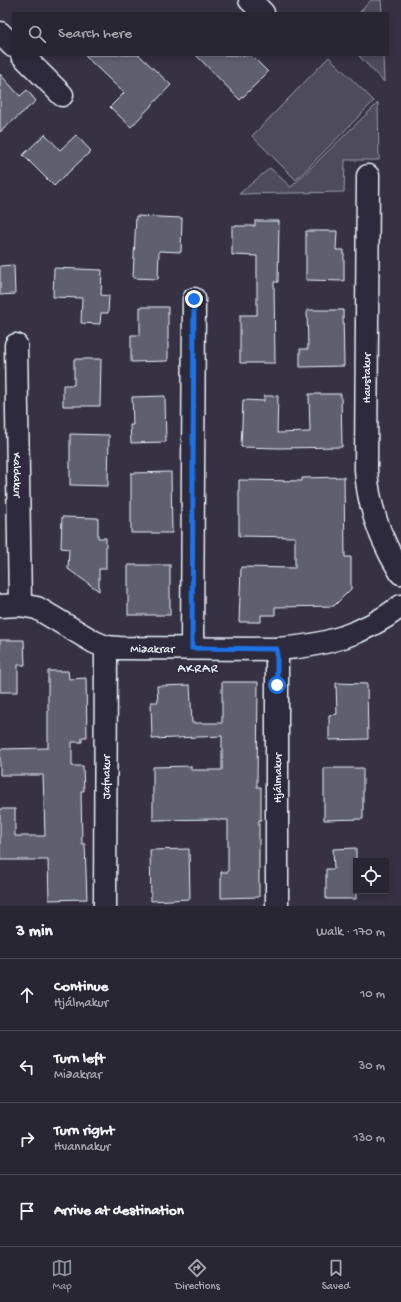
<!DOCTYPE html>
<meta charset="utf-8">
<style>
:root{--surface:#282633;--page:#34323f;--text:#f1f3f6;--muted:#a5a5ac;--line:#44434e;--accent:#8c9099}
body{margin:0;font-family:"Gochi Hand",sans-serif;background:var(--page);color:var(--text)}
.controls{position:absolute;right:12px;bottom:12px;display:grid;overflow:hidden;border-radius:0px;box-shadow:0 2px 6px #0003}
.controls button{width:36px;height:36px;display:grid;place-items:center;padding:0;border:0;border-bottom:1px solid var(--line);background:var(--surface);color:var(--text);font:20px sans-serif}
.stop{position:absolute;width:12px;height:12px;margin:-9px;border:3px solid #1a73e8;border-radius:50%;background:#fff}
.stop.end{background:#1a73e8;border-color:#fff;box-shadow:0 1px 4px #0008}
.list{margin:0;padding:0;list-style:none}
h2{display:flex;justify-content:space-between;align-items:center;height:52px;margin:0;padding:0 16px;font-size:17px}
h2 small{font-size:13px;font-weight:400;color:var(--muted)}
.list li{display:grid;grid-template-columns:26px 1fr auto;gap:12px;align-items:center;box-sizing:border-box;height:72px;padding:0 16px;border-top:1px solid var(--line)}
.list b{display:block;font-size:15px;white-space:nowrap}
.list p{margin:0;font-size:13px;white-space:nowrap;color:var(--muted)}
.list em{font-size:13px;font-style:normal;color:var(--muted)}
.icon{flex:none;width:22px;height:22px;fill:none;stroke:currentColor;stroke-width:2;stroke-linecap:round;stroke-linejoin:round}
.map{position:relative;flex:none;width:401px;height:906px;overflow:hidden}
.search{position:absolute;background:var(--surface);box-shadow:0 2px 6px #0003;left:12px;right:12px;top:12px;height:44px;display:flex;align-items:center;gap:10px;box-sizing:border-box;padding:0 14px;border-radius:0px;color:var(--muted);font-size:15px}
.sheet{height:340px;background:var(--surface)}
nav{display:flex;justify-content:space-around;align-items:center;box-sizing:border-box;height:56px;border-top:1px solid var(--line);background:var(--surface);font-size:11px;color:var(--muted)}
nav a{display:grid;justify-items:center;gap:2px}
nav .on{color:var(--accent)}
.map>svg:first-child{display:block}
</style>
<div class="map">
<svg width="401" height="906" viewBox="0 0 401 906">
<rect width="100%" height="100%" fill="#363244"/>
<filter id="ink" filterUnits="userSpaceOnUse"><feTurbulence type="fractalNoise" baseFrequency=".025" numOctaves="2"/><feDisplacementMap in="SourceGraphic" scale="8" xChannelSelector="R" yChannelSelector="G"/><feConvolveMatrix kernelMatrix="1 2 1 2 8 2 1 2 1" color-interpolation-filters="sRGB"/></filter>
<g filter="url(#ink)">
<g fill="#4d4b5c" stroke="#9a9eaa">
<path d="M371 0H381L382 13H359Z"/>
<path d="M358 55H383L384 82Z"/>
<path d="M329 57 374 101 296 180 252 136Z"/>
<path d="M378 103 379 160H345L344 192 239 194 270 168 291 187Z"/>
</g>
<g fill="#605e6e" stroke="#e8f1f8">
<path d="M84 55H139L171 85 131 127 110 107 124 93Z"/>
<path d="M196 55H251L268 72 240 100Z"/>
<path d="M0 74 20 96 27 90 36 101 0 132Z"/>
<path d="M45 134 60 150 76 135 91 151 54 186 23 155Z"/>
<path d="M136 216 182 218 181 252 159 251 158 279 133 278Z"/>
<path d="M255 221H279L278 282H274L275 363H240V315H257V256L232 255V226H255Z"/>
<path d="M306 231H337L336 250H344V281L306 280Z"/>
<path d="M14 265 15 294 0 295V266Z"/>
<path d="M54 268 102 270 101 295 109 296 108 313H101L100 324 81 323 82 298 53 297Z"/>
<path d="M140 307H168V361L131 362V335H140Z"/>
<path d="M307 310H343L344 366 300 367V349H308Z"/>
<path d="M74 359H101L100 406H63V385H74Z"/>
<path d="M309 394H341L342 447 278 448 241 447 243 400 264 401V396H278L277 433 310 432Z"/>
<path d="M165 396 166 442 131 443 130 425H133L132 397Z"/>
<path d="M70 434 109 435 108 486 70 485Z"/>
<path d="M171 472 172 533H131V473Z"/>
<path d="M344 477 345 557H351V589L334 606 275 607V615H261V622H239L241 567 295 568V537L239 536V480L302 481V478Z"/>
<path d="M62 517 98 518V538H106V569H99V591L68 569 69 549 61 548Z"/>
<rect x="128" y="565" width="42" height="50"/>
<path d="M0 640H24L25 665H18V692H0Z"/>
<path d="M48 671H68L69 679 86 678 87 737H82V742H72V766H83L84 791H81L82 844H85L87 899 49 900 48 860H0V809H15V836H45L43 775H0V749L48 748Z"/>
<path d="M222 682H258L257 787H261V820H259V897L221 898V872H228V820H218V819L153 820V767L191 766V770H222V736L152 739 151 702H158L157 686 190 685 192 723H222Z"/>
<path d="M336 683 367 684 368 739 329 740V715L337 714Z"/>
<path d="M324 768H363V819L324 820Z"/>
<path d="M356 848V899H326V869H334L333 849Z"/>
<path d="M189 849 190 899 151 901 150 850Z"/>
</g>
<g fill="none" stroke-linecap="round" stroke-linejoin="round">
<g stroke="#e8f1f8" stroke-width="25">
<g id="minor">
<path d="M250 0 263 13"/>
<path d="M0 33 13 46"/>
<path d="M22 55 62 95"/>
<path d="M368 176 366 469C368 507 381 541 401 573"/>
<path id="s1" d="M16 345 20 605"/>
<path id="s2" d="M0 606 20 605 37 608 94 642 106 647 119 648 277 649C324 646 363 635 401 606"/>
<path d="M192 648 194 299"/>
<path d="M277 649V906"/>
<path id="s3" d="M105 906 106 647"/>
</g>
</g>
<use href="#minor" stroke="#2f2a3d" stroke-width="22"/>
</g>
</g>
<g fill="none" stroke-linecap="round" stroke-linejoin="round" filter="url(#ink)">
<path stroke="#1a73e8" stroke-width="5" d="M194 299 192 648 277 649V685"/>
</g>
<g text-anchor="middle" stroke-width="3" stroke-linejoin="round" paint-order="stroke">
<g font-size="12" fill="#e8f1f8" stroke="#2f2a3d">
<text transform="translate(366 378) rotate(-90)" y="4">Haustakur</text>
<text dy="4" stroke="none"><textPath href="#s1" startOffset="130">Kaldakur</textPath></text>
<text dy="4" stroke="none"><textPath href="#s2" startOffset="163">Miðakrar</textPath></text>
<text dy="4" stroke="none"><textPath href="#s3" startOffset="129">Jafnakur</textPath></text>
<text transform="translate(277 778) rotate(-90)" y="4">Hjálmakur</text>
</g>
<g font-size="13" letter-spacing="1" fill="#e8f1f8" stroke="#2f2a3d">
<text x="198" y="672">AKRAR</text>
</g>
</g>
</svg>
<div class="controls">
<button><svg class="icon" aria-label="locate" viewBox="0 0 24 24"><circle cx="12" cy="12" r="6"/><path d="M12 2v4M12 18v4M2 12h4M18 12h4"/></svg></button>
</div>
<div class="stop" style="left:277px;top:685px"></div>
<div class="stop end" style="left:194px;top:299px"></div>
<div class="search"><svg class="icon" aria-label="search" viewBox="0 0 24 24"><circle cx="10" cy="10" r="6"/><path d="M15 15l6 6"/></svg>Search here</div>
</div>
<section class="sheet">
<h2>3 min<small>Walk · 170 m</small></h2>
<ul class="list">
<li><svg class="icon" aria-label="ahead" viewBox="0 0 24 24"><path d="M12 20V5M6 11l6-6 6 6"/></svg><div><b>Continue</b><p>Hjálmakur</p></div><em>10 m</em></li>
<li><svg class="icon" aria-label="left" viewBox="0 0 24 24"><path d="M17 20v-9H6M10 6l-5 5 5 5"/></svg><div><b>Turn left</b><p>Miðakrar</p></div><em>30 m</em></li>
<li><svg class="icon" aria-label="right" viewBox="0 0 24 24"><path d="M7 20v-9h11M14 6l5 5-5 5"/></svg><div><b>Turn right</b><p>Hvannakur</p></div><em>130 m</em></li>
<li><svg class="icon" aria-label="arrive" viewBox="0 0 24 24"><path d="M6 21V4h12l-3 4 3 4H6"/></svg><div><b>Arrive at destination</b></div></li>
</ul>
</section>
<nav>
<a class="on"><svg class="icon" aria-label="map" viewBox="0 0 24 24"><path d="M3 6l6-2 6 2 6-2v14l-6 2-6-2-6 2zM9 4v14M15 6v14"/></svg>Map</a>
<a><svg class="icon" aria-label="directions" viewBox="0 0 24 24"><path d="M12 3l9 9-9 9-9-9zM9 14v-3h6M13 9l2 2-2 2"/></svg>Directions</a>
<a><svg class="icon" aria-label="saved" viewBox="0 0 24 24"><path d="M7 4h10v16l-5-4-5 4z"/></svg>Saved</a>
</nav>
